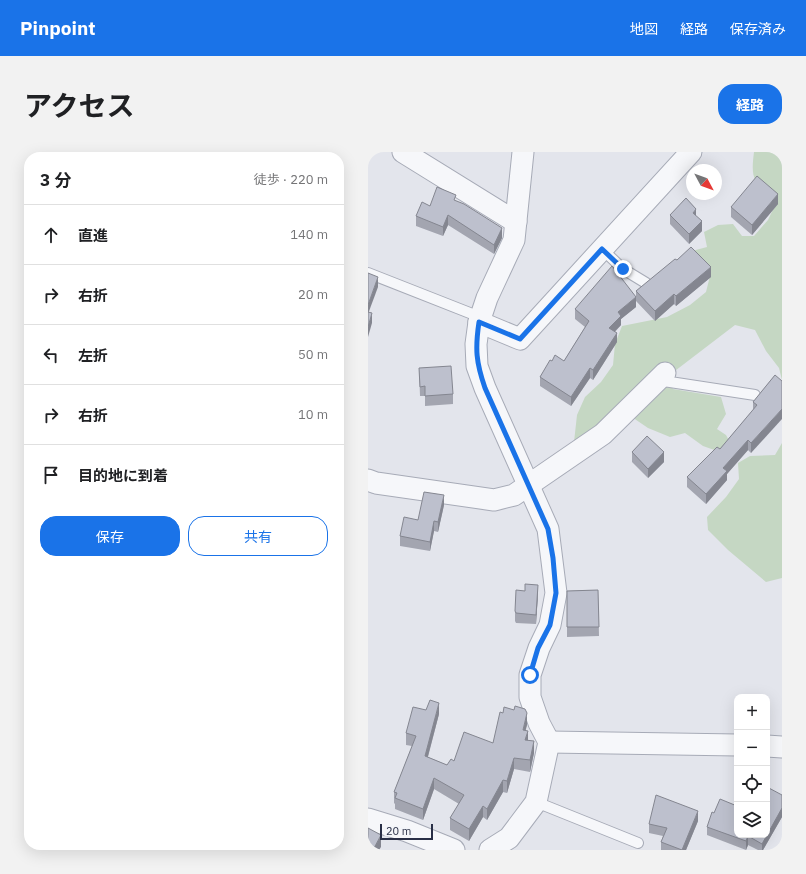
<!DOCTYPE html>
<html lang="ja">
<meta charset="utf-8">
<style>
:root{--surface:#fff;--page:#f2f2f2;--text:#202124;--muted:#757577;--line:#e0e0e0;--accent:#1a73e8}
body{margin:0;font-family:"IBM Plex Sans","Noto Sans JP",sans-serif;background:var(--page);color:var(--text)}
.controls{position:absolute;right:12px;bottom:12px;display:grid;overflow:hidden;border-radius:8px;box-shadow:0 4px 16px #0002}
.controls button{width:36px;height:36px;display:grid;place-items:center;padding:0;border:0;border-bottom:1px solid var(--line);background:var(--surface);color:var(--text);font:20px sans-serif}
.compass{position:absolute;left:318px;top:12px;width:36px;height:36px;border-radius:50%;background:var(--surface);box-shadow:0 4px 16px #0002;rotate:131deg}
.scale{position:absolute;left:12px;bottom:10px;width:53px;box-sizing:border-box;padding-left:4px;border:2px solid #292f46;border-top:0;font-size:11px;line-height:14px;white-space:nowrap;color:#292f46;-webkit-text-stroke:3px #f3f5f9;paint-order:stroke}
.stop{position:absolute;width:12px;height:12px;margin:-9px;border:3px solid #1a73e8;border-radius:50%;background:#fff}
.stop.end{background:#1a73e8;border-color:#fff;box-shadow:0 1px 4px #0008}
.list{margin:0;padding:0;list-style:none}
h2{display:flex;justify-content:space-between;align-items:center;height:52px;margin:0;padding:0 16px;font-size:17px}
h2 small{font-size:13px;font-weight:400;color:var(--muted)}
.list li{display:grid;grid-template-columns:26px 1fr auto;gap:12px;align-items:center;box-sizing:border-box;height:60px;padding:0 16px;border-top:1px solid var(--line)}
.list b{display:block;font-size:15px;white-space:nowrap}
.list em{font-size:13px;font-style:normal;color:var(--muted)}
.actions{display:flex;gap:8px;padding:12px 16px}
.actions a{flex:1;padding:9px 0;border:1px solid var(--accent);border-radius:16px;text-align:center;font-size:14px;color:var(--accent)}
.actions .main{background:var(--accent);color:#fff}
.icon{flex:none;width:22px;height:22px;fill:none;stroke:currentColor;stroke-width:2;stroke-linecap:round;stroke-linejoin:round}
.map{position:relative;flex:none;width:414px;height:698px;overflow:hidden;border-radius:16px}
header{display:flex;align-items:center;gap:24px;box-sizing:border-box;height:56px;padding:0 20px;background:var(--accent);color:#fff}
header strong{font-size:19px}
nav{display:flex;gap:22px;margin-inline-start:auto;font-size:14px}
.intro{display:flex;align-items:center;justify-content:space-between;box-sizing:border-box;height:96px;padding:0 24px}
h1{margin:0;font-size:28px}
.button{padding:10px 18px;border-radius:16px;background:var(--accent);color:#fff;font-size:14px;font-weight:700}
main{display:flex;gap:24px;padding:0 24px}
aside{flex:1;background:var(--surface);border-radius:16px;box-shadow:0 4px 16px #0002}
.map>svg:first-child{display:block}
</style>
<header>
<strong>Pinpoint</strong>
<nav><a>地図</a><a>経路</a><a>保存済み</a></nav>
</header>
<div class="intro"><h1>アクセス</h1><a class="button">経路</a></div>
<main>
<aside>
<h2>3 分<small>徒歩 · 220 m</small></h2>
<ul class="list">
<li><svg class="icon" aria-label="ahead" viewBox="0 0 24 24"><path d="M12 20V5M6 11l6-6 6 6"/></svg><div><b>直進</b></div><em>140 m</em></li>
<li><svg class="icon" aria-label="right" viewBox="0 0 24 24"><path d="M7 20v-9h11M14 6l5 5-5 5"/></svg><div><b>右折</b></div><em>20 m</em></li>
<li><svg class="icon" aria-label="left" viewBox="0 0 24 24"><path d="M17 20v-9H6M10 6l-5 5 5 5"/></svg><div><b>左折</b></div><em>50 m</em></li>
<li><svg class="icon" aria-label="right" viewBox="0 0 24 24"><path d="M7 20v-9h11M14 6l5 5-5 5"/></svg><div><b>右折</b></div><em>10 m</em></li>
<li><svg class="icon" aria-label="arrive" viewBox="0 0 24 24"><path d="M6 21V4h12l-3 4 3 4H6"/></svg><div><b>目的地に到着</b></div></li>
</ul>
<div class="actions"><a class="main">保存</a><a>共有</a></div>
</aside>
<div class="map">
<svg width="414" height="698" viewBox="0 0 414 698">
<rect width="100%" height="100%" fill="#e3e5ec"/>
<g fill="#c5d7c3">
<path d="M386 0H414V228L411 216 398 199 387 178 367 173 299 225 305 237 353 245 358 262 349 277 358 283 365 296 352 300 335 294 317 281 302 285 280 276 255 259 206 290 209 263 217 245 233 230 245 213 247 192 254 174 299 165 322 153 338 140 342 124 324 99 339 95 336 80 350 73 365 72 374 84H386L400 68 409 49C387 29 382 31 386 0Z"/>
<path d="M414 291V426L398 430 360 398 340 378 339 365 358 345 371 327 370 311 382 304 407 303Z"/>
</g>
<g fill="none" stroke-linecap="round" stroke-linejoin="round">
<g stroke="#a7abb7" stroke-width="12">
<g id="lane">
<path d="M234 97 255 117 278 131"/>
<path d="M0 121 112 165"/>
<path d="M289 228 387 243"/>
<path d="M168 650 270 691"/>
</g>
</g>
<g stroke="#a7abb7" stroke-width="23">
<g id="street">
<path d="M35 0 148 70"/>
<path d="M111 170 152 187 323 0"/>
<path d="M0 328 8 331 126 348 146 343 235 282 297 221"/>
<path d="M181 590 369 593"/>
<path d="M399 594 414 595"/>
<path d="M0 667 39 679 86 698"/>
<path d="M122 698 141 686 168 650 181 590 171 571 162 545V523L171 496 182 473 188 441 180 377 117 236 109 214 108 192 111 170 119 146 146 88 155 0"/>
</g>
</g>
<use href="#lane" stroke="#f6f7fa" stroke-width="10"/>
<use href="#street" stroke="#f6f7fa" stroke-width="21"/>
</g>
<g fill="#a3a5b0">
<path d="M88 49 134 86 126 102 80 73 75 84 48 74V64L62 54Z"/>
<path d="M410 52 384 83 363 65V55Z"/>
<path d="M302 63 328 64 334 79 321 92 302 72Z"/>
<path d="M309 108 343 125 308 154 306 152 287 169 268 149V139Z"/>
<path d="M268 155 253 167V173L247 180 249 190 225 228 222 226 203 254 172 234V225L184 209H196L217 175 207 167V157Z"/>
<path d="M51 216 85 242V252L57 254V244H52Z"/>
<path d="M407 223 383 301 380 298 359 322V328L338 352 319 335V325L352 297 385 258V250Z"/>
<path d="M264 300 296 310 280 326 264 310Z"/>
<path d="M76 353 70 380 66 379 62 399 32 394V384L50 368Z"/>
<path d="M230 438 231 484 199 485V439Z"/>
<path d="M157 439 170 442 168 472 148 471 147 469V459Z"/>
<path d="M71 562 60 605 79 613 86 609 125 591 159 573 157 578 160 588 166 601 162 620 146 617 139 641 135 640 119 668 115 665 101 689 82 678V666L91 652 66 637 55 668 27 657V652L26 651V640L44 594 38 593V581Z"/>
<path d="M414 643V665L395 698H390L380 693 378 698 339 683V675L369 683Z"/>
<path d="M330 669 318 698H293V690L295 684 281 681V672Z"/>
</g>
<g fill="#848690">
<path d="M410 42V52L384 83V73Z"/>
<path d="M328 57V67L325 61Z"/>
<path d="M80 63V73L75 84V75Z"/>
<path d="M334 69V79L321 92V82Z"/>
<path d="M134 76V86L126 102V93Z"/>
<path d="M343 115V125L308 154V144Z"/>
<path d="M10 125V135L0 162V153Z"/>
<path d="M306 142V152L287 169V159Z"/>
<path d="M268 145V155L253 167V173L241 185V176L250 160Z"/>
<path d="M4 161V171L0 185V175Z"/>
<path d="M249 181V190L225 228V218Z"/>
<path d="M222 216V226L203 254V245Z"/>
<path d="M414 257V267L383 301V291Z"/>
<path d="M380 288V298L359 322V328L338 352V342L355 316Z"/>
<path d="M296 300V310L280 326V317Z"/>
<path d="M76 343V353L70 380V370Z"/>
<path d="M66 369V379L62 399V390Z"/>
<path d="M170 433V442L168 472V463Z"/>
<path d="M71 551V562L57 615V604Z"/>
<path d="M159 561V573L155 589V578Z"/>
<path d="M160 579V590L157 588Z"/>
<path d="M166 589V601L162 620V608Z"/>
<path d="M146 606V617L139 641V629Z"/>
<path d="M66 626V637L55 668V657Z"/>
<path d="M135 628V640L119 668V657Z"/>
<path d="M115 654V665L101 689V677Z"/>
<path d="M414 656V665L395 698H394V692Z"/>
<path d="M330 659V669L318 698H314Z"/>
<path d="M13 683V695L11 698H5Z"/>
<path d="M380 684V693L378 698V689Z"/>
</g>
<g fill="#bdc0cd" stroke="#848690">
<path d="M389 24 410 42 384 73 363 55Z"/>
<path d="M69 35 88 43 86 48 96 52 134 76 126 93 80 63 75 75 48 64 54 50 62 54Z"/>
<path d="M318 46 328 57 325 61 334 69 321 82 302 63Z"/>
<path d="M323 95 343 115 308 144 306 142 287 159 268 139 307 107 309 108Z"/>
<path d="M244 114 268 145 250 160 253 164 241 176 249 181 225 218 222 216 203 245 172 225 182 208 184 209 187 203 196 209 221 169 207 157Z"/>
<path d="M0 121 10 125 0 153Z"/>
<path d="M0 160 4 161 0 175Z"/>
<path d="M83 214 85 242 57 244V234L52 235 51 216Z"/>
<path d="M407 223 414 229V257L383 291 380 288 355 316 359 319 338 342 319 325 349 295 352 297 389 253 385 250Z"/>
<path d="M279 284 296 300 280 317 264 300Z"/>
<path d="M56 340 76 343 70 370 66 369 62 390 32 384 36 365 50 368Z"/>
<path d="M157 432 170 433 168 463 148 461 147 459 148 438 157 439Z"/>
<path d="M230 438 231 475H199V439Z"/>
<path d="M62 548 71 551 57 604 79 613 83 607 86 609 96 580 125 591 132 560 135 561 136 555 146 558 147 554 157 557 159 561 155 578 160 579 157 588 166 589 162 608 146 606 139 629 135 628 119 657 115 654 101 677 82 666 96 643 66 626 55 657 27 646 29 641 26 640 48 584 38 581 45 555 58 558Z"/>
<path d="M399 635 414 643V656L394 692 380 684 378 689 339 675 344 660 346 661 352 647 369 654V683H399Z"/>
<path d="M288 643 330 659 314 698 293 690 299 676 281 672Z"/>
<path d="M0 676 13 683 5 698H0Z"/>
</g>
<g fill="none" stroke-linecap="round" stroke-linejoin="round">
<path stroke="#1a73e8" stroke-width="5" d="M162 523 170 496 182 473 188 441 185 406 180 377 117 236C108 210 107 197 111 170L152 187 234 97 255 117"/>
</g>
</svg>
<div class="controls">
<button>+</button>
<button>−</button>
<button><svg class="icon" aria-label="locate" viewBox="0 0 24 24"><circle cx="12" cy="12" r="6"/><path d="M12 2v4M12 18v4M2 12h4M18 12h4"/></svg></button>
<button><svg class="icon" aria-label="layers" viewBox="0 0 24 24"><path d="M12 4l9 5-9 5-9-5zM3 14l9 5 9-5"/></svg></button>
</div>
<svg class="compass" viewBox="-18 -18 36 36"><path d="M0-13l5 13h-10z" fill="#e53935"/><path d="M0 13l5-13h-10z" fill="#757577"/></svg>
<div class="scale">20 m</div>
<div class="stop" style="left:162px;top:523px"></div>
<div class="stop end" style="left:255px;top:117px"></div>
</div>
</main>
